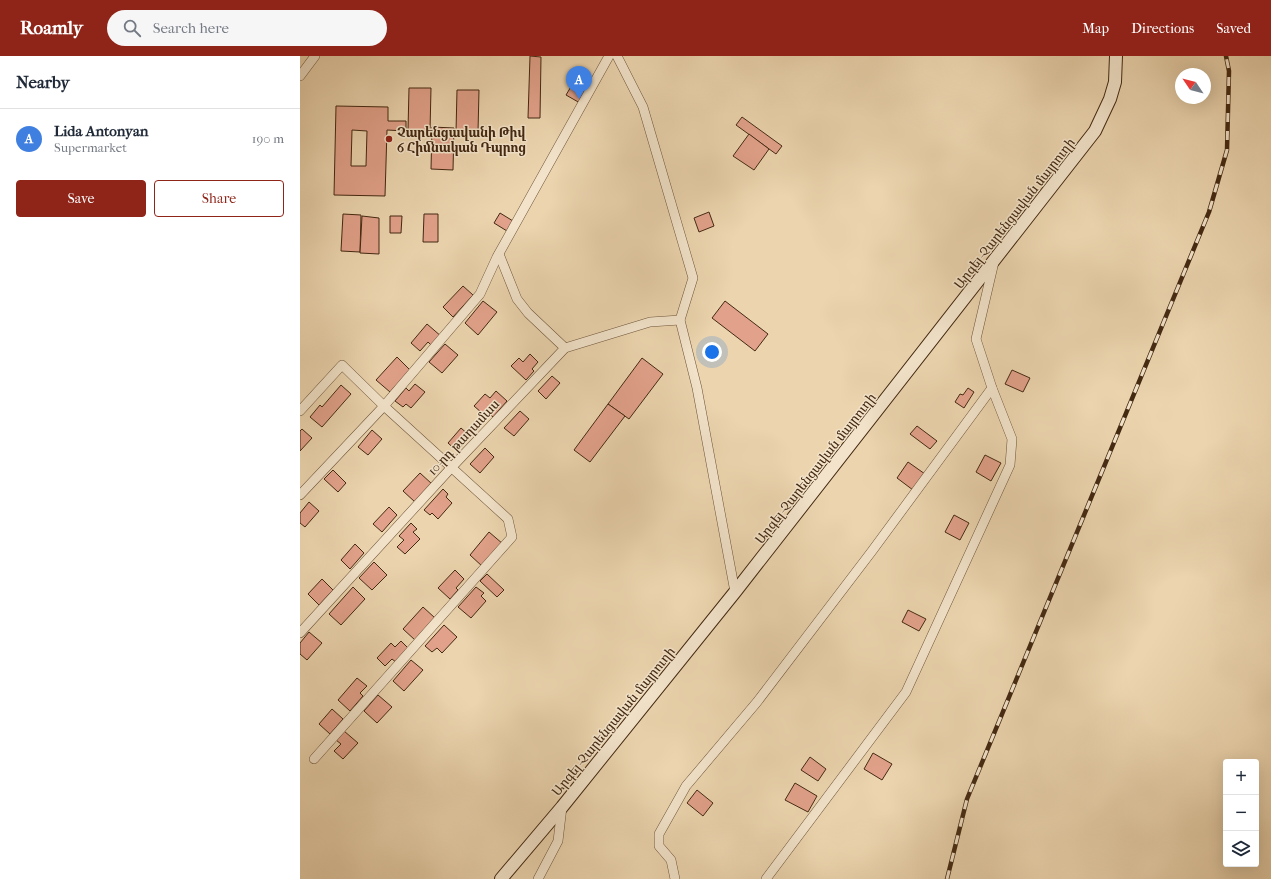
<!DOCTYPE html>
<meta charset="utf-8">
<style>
:root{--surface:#fff;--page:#f6f6f7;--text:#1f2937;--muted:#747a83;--line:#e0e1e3;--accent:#8f2418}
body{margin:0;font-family:"IM FELL French Canon","Noto Serif Armenian",serif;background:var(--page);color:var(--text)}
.controls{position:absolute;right:12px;bottom:12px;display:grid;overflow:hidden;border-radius:4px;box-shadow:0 4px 16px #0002}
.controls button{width:36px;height:36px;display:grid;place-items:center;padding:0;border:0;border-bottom:1px solid var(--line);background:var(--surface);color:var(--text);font:20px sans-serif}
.compass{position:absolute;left:875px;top:12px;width:36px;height:36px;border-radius:50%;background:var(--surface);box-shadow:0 4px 16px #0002;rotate:305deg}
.you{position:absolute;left:412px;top:296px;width:14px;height:14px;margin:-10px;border:3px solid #fff;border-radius:50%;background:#1a73e8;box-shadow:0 0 0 6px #1a73e833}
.badge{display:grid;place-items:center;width:26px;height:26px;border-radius:50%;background:var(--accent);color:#fff;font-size:13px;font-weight:700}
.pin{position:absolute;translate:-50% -33px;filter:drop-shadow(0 1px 2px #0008)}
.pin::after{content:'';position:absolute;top:21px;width:14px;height:12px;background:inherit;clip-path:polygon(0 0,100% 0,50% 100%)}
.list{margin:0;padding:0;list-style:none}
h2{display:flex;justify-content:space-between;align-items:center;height:52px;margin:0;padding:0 16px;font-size:17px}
h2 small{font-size:13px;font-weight:400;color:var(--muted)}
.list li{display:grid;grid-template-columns:26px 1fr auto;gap:12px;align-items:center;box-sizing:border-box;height:60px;padding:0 16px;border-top:1px solid var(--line)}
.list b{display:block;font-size:15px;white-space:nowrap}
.list p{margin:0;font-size:13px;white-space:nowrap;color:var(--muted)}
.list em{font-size:13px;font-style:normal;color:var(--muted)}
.actions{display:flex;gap:8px;padding:12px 16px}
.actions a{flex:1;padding:9px 0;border:1px solid var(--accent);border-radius:4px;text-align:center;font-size:14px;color:var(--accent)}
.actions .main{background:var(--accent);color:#fff}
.icon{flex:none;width:22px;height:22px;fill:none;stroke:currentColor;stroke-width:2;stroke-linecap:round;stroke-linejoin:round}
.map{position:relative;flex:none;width:971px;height:823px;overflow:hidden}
header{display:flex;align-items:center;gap:24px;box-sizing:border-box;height:56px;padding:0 20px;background:var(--accent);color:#fff}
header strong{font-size:19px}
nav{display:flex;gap:22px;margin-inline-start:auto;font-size:14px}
.search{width:280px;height:36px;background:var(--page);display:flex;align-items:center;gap:10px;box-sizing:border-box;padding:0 14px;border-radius:22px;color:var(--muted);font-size:15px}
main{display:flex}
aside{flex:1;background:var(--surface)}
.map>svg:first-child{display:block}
</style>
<header>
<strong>Roamly</strong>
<div class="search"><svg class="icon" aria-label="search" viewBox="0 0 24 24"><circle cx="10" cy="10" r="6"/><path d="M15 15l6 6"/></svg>Search here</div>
<nav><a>Map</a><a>Directions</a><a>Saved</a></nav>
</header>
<main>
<aside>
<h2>Nearby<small></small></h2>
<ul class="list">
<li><span class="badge" style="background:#3f7fe0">A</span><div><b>Lida Antonyan</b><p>Supermarket</p></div><em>190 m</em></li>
</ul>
<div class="actions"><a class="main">Save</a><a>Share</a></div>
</aside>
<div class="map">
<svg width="971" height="823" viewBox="0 0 971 823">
<rect width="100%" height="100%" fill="#ebd4ae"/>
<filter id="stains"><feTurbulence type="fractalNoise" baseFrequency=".005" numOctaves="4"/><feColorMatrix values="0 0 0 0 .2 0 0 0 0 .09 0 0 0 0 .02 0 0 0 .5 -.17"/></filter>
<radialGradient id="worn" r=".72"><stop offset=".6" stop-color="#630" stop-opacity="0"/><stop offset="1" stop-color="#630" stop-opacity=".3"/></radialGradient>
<g fill="#e1a18a" stroke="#442912" fill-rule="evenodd">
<path d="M230 0 241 1 240 62H228Z"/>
<path d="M272 29 285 36 280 47 266 39Z"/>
<path d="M109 32H131L130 75 108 74Z"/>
<path d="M157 34H179L178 76H156Z"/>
<path d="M36 50 88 51V65H106V75L87 74 85 140 34 139ZM52 74 67 75 66 110H51Z"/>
<path d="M442 61 482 90 476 98 436 69Z"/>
<path d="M132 71 154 72 153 114 131 113Z"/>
<path d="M449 78 469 93 454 114 433 100Z"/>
<path d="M409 156 414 170 399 176 394 162Z"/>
<path d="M200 157 213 165 207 175 194 167Z"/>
<path d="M43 158 61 159 60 196 41 195Z"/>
<path d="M124 158H138V186H123Z"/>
<path d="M62 160 79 162V198L60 197Z"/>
<path d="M90 160H102L101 177H90Z"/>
<path d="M163 230 173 239 153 261 143 251Z"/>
<path d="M183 245 197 256 178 279 165 267Z"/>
<path d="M425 245 468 278 455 295 412 262Z"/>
<path d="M127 268 142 281 133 291 128 286 120 295 111 287Z"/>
<path d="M145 288 158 299 142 317 129 306Z"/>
<path d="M230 298 238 306 232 313 234 315 226 324 211 310 219 302 223 306Z"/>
<path d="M97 301 110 314 90 336 76 324Z"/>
<path d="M342 302 363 318 329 363 308 348Z"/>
<path d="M712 314 730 322 723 336 705 328Z"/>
<path d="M252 320 260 327 246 343 238 335Z"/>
<path d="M115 328 125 336 111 352 106 348 103 351 95 345 106 332 109 335Z"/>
<path d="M41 329 51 338 22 371 10 361 20 349 22 351Z"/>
<path d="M668 332 674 336 664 352 655 346 660 338 663 339Z"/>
<path d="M196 335 207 345 193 361 185 354 182 357 174 350 185 338 190 342Z"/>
<path d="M308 348 325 360 290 406 274 394Z"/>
<path d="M220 355 229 363 214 380 204 372Z"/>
<path d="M617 370 637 385 630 393 610 378Z"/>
<path d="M161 372 170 380 157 395 148 387Z"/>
<path d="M2 373 12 382 0 395V375Z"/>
<path d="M72 374 82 383 68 399 58 391Z"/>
<path d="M185 392 194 401 180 417 170 408Z"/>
<path d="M685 399 701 407 691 425 676 416Z"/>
<path d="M608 406 625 418 613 434 597 422Z"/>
<path d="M33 414 46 427 38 436 24 423Z"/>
<path d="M120 417 132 428 115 446 103 435Z"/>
<path d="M143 433 148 438 146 441 152 447 138 463 132 457 130 459 124 454Z"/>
<path d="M9 446 19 455 5 471 0 467V457Z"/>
<path d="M89 451 97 459 82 476 73 468Z"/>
<path d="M654 459 669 467 660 484 645 476Z"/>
<path d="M111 467 117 473 113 476 120 483 105 498 97 491 104 484 99 480Z"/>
<path d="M189 476 203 488 183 511 170 499Z"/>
<path d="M55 488 64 497 50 513 41 504Z"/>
<path d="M74 506 87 519 72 534 59 522Z"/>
<path d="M155 514 164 523 156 532 158 534 150 543 138 532Z"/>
<path d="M187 518 204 534 197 541 180 525Z"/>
<path d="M22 523 33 534 19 549 8 538Z"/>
<path d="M53 531 65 543 41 569 29 558Z"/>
<path d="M176 531 184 537 181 540 186 545 171 562 158 551Z"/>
<path d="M123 551 135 562 115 584 103 573Z"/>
<path d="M608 554 626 563 619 575 602 566Z"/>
<path d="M144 569 157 581 142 597 137 592 132 596 125 590Z"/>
<path d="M9 576 22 587 7 604 0 598V587Z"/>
<path d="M101 585 109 593 97 607 92 603 85 610 77 602 91 587 95 591Z"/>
<path d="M111 604 123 614 104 635 93 625Z"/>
<path d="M57 622 67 630 60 637 63 640 50 655 38 644Z"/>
<path d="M78 639 92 651 77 667 64 655Z"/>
<path d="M32 653 43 663 30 678 19 668Z"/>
<path d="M44 675 58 687 43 703 34 695 41 688 36 684Z"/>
<path d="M573 697 592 708 582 724 564 713Z"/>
<path d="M510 701 526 713 518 725 501 714Z"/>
<path d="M495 727 517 740 508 756 485 744Z"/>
<path d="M397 734 413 747 403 760 387 747Z"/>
</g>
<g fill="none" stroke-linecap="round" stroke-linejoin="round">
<g stroke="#6e5439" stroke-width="10">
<g id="minor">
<path d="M317 0 343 51 393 222 380 264 397 332 435 536"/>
<path d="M0 20 15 0"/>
<path d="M199 198 217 243 228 257 265 292"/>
<path d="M0 355 42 309 84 350 208 463 212 481 14 703"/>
<path d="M0 439 84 350 180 238 197 201 309 0"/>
<path d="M0 577 151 412 265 292 350 266 380 264"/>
<path d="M238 823 258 785 262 751"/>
<path d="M375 823 371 804 359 790V778L386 730 457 646 572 495 692 332"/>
<path d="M466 823 606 636 710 409 712 383 692 332 676 283 694 206"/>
</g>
</g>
<g stroke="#442912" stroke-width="14">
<path id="secondary" d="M201 823 262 751 435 536 795 75 810 43 815 26 816 0"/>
</g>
<use href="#minor" stroke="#f2e3ca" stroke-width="9"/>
<use href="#secondary" stroke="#f2e3ca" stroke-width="12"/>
<g stroke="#442912" stroke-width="4.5">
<path id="rail" d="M647 823 667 743 909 156 927 94 929 15 926 0"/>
</g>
<use href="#rail" stroke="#f2e3ca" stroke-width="3" stroke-dasharray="9" stroke-linecap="butt"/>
</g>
<circle fill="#8f2418" stroke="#f2e3ca" stroke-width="1.5" cx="89" cy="83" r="4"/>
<g text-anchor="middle" stroke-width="3" stroke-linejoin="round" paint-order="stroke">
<g font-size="13" font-weight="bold" fill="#442912" stroke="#f2e3ca" text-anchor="start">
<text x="97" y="81">Չարենցավանի Թիվ<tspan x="97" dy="15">6 Հիմնական Դպրոց</tspan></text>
</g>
<g font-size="13" fill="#442912" stroke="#f2e3ca">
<text transform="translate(714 157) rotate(-52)" y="5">Արգել-Չարենցավան մայրուղի</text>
<text transform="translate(163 381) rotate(-47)" y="5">10-րդ թաղամաս</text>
<text transform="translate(515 412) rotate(-52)" y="5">Արգել-Չարենցավան մայրուղի</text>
<text transform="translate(313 665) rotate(-51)" y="5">Արգել-Չարենցավան մայրուղի</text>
</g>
</g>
<rect width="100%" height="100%" filter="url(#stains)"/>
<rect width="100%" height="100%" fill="url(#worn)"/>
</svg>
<div class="controls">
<button>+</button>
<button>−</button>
<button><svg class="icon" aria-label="layers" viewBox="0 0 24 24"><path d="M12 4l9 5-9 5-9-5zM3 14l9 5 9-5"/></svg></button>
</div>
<svg class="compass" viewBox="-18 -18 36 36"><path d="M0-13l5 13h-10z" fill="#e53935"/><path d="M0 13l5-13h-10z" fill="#747a83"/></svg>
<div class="you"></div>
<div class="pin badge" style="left:279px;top:43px;background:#3f7fe0">A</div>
</div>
</main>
